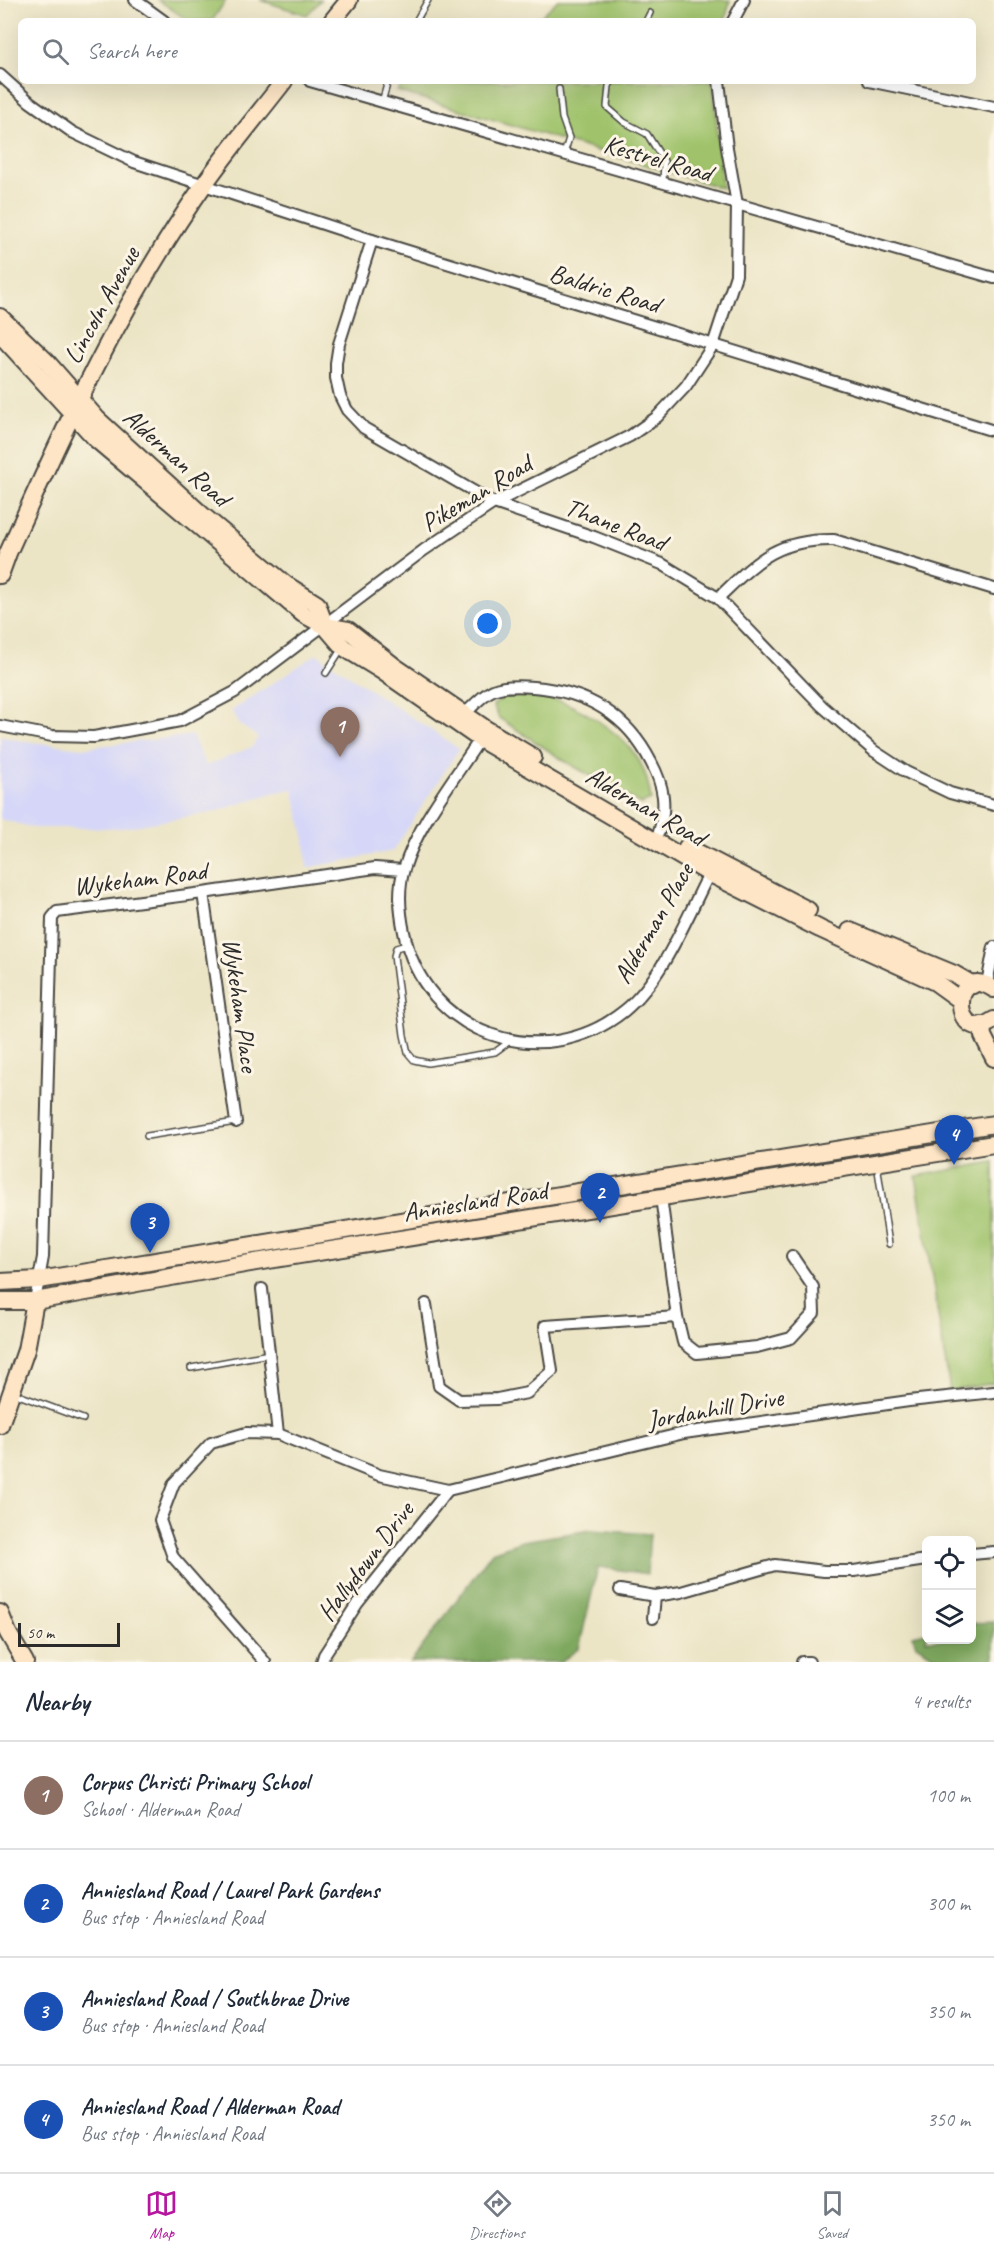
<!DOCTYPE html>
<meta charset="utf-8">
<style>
:root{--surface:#fff;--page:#f2f2f3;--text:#1f2937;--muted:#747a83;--line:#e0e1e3;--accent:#b5179e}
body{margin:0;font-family:Caveat,sans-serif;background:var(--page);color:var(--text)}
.controls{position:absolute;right:18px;bottom:18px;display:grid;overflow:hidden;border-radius:9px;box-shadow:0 6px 24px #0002}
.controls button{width:54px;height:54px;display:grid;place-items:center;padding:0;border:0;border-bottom:2px solid var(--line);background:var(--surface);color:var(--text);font:30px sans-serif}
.scale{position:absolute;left:18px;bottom:15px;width:102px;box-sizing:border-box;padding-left:6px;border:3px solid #2b2b2b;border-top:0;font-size:16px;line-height:21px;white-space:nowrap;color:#2b2b2b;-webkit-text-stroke:4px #fcf5e5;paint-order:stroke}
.you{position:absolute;left:488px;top:624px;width:21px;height:21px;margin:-15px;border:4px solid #fff;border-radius:50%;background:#1a73e8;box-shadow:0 0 0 9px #1a73e833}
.badge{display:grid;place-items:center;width:39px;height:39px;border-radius:50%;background:var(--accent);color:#fff;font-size:20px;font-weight:700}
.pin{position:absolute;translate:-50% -50px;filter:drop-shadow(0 2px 3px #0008)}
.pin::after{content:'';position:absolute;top:32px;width:21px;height:18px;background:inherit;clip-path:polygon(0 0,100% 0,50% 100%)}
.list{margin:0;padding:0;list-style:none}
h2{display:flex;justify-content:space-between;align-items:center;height:78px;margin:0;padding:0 24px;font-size:26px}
h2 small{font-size:20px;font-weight:400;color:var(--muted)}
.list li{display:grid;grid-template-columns:39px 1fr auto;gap:18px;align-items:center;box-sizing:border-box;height:108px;padding:0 24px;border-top:2px solid var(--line)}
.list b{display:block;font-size:22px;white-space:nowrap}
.list p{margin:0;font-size:20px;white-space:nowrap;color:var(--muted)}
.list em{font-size:20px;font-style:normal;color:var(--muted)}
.icon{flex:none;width:33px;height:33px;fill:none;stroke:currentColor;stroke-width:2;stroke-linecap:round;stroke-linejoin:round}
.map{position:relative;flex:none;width:994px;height:1662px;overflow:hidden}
.search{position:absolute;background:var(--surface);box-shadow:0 6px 24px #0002;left:18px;right:18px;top:18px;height:66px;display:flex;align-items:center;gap:15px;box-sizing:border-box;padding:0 21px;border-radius:9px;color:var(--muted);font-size:22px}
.sheet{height:510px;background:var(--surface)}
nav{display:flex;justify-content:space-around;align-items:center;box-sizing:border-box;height:84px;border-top:2px solid var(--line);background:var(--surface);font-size:16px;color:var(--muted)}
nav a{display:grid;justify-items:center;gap:3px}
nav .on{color:var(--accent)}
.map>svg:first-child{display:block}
</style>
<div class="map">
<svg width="994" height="1662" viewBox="0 0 994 1662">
<rect width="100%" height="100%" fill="#fcf5e5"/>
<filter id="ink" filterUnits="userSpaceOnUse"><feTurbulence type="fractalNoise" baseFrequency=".0167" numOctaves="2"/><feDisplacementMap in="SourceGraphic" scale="12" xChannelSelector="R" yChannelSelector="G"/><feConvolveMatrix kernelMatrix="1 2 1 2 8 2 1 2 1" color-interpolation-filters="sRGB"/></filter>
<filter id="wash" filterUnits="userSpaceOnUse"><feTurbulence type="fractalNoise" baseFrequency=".008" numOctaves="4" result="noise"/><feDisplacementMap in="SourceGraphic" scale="24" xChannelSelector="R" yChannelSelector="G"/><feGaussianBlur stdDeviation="1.35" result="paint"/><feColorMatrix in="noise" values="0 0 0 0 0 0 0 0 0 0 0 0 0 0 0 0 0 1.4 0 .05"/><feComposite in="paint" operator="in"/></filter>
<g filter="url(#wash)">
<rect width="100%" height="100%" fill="#ebe4c5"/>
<path fill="#d6d7f8" d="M317 654 459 749 393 851 307 868 305 840 293 789 273 793 215 812 122 828H34L0 819V736L22 741 82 748 192 735 206 766 252 747 258 737 240 725 231 711Z"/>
<g fill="#9fc26b" stroke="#65764b" stroke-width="1.5">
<path d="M158 0H226L212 21H189Z"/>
<path d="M260 0H321L307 15Z"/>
<path d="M558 0H730L725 21H536Z"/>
<path d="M405 81H713L722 188 397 91Z"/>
<path d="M506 696C521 697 539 695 553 699 580 706 616 730 634 753 644 766 649 784 651 800L641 804 566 762 499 718 493 705Z"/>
<path d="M994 1162V1383L950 1391 916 1176Z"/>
</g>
<g fill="#7fa85f" stroke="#556a45" stroke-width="1.5">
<path d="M591 1530 650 1534 647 1574 598 1567 579 1648 561 1662H411L492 1552 522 1541Z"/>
<path d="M994 1622V1662H944L916 1645 913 1635 926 1632V1640H972V1623Z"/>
</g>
</g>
<g filter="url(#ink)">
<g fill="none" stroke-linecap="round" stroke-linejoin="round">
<g stroke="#484742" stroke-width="8">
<g id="lane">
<path d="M416 21 428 0"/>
<path d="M646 21 650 13"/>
<path d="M612 81 609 86 607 107 624 122 647 134 664 161 663 183"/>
<path d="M559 89 562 118 569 138 564 154"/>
<path d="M382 102 388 81"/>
<path d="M326 673 342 648"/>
<path d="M406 945 396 948 394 956 404 1035 408 1053 414 1060 428 1063 495 1052 510 1041"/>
<path d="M147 1136 236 1122"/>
<path d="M877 1164 889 1244"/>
<path d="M191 1368 269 1354"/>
<path d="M13 1393 83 1419"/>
</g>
</g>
<g stroke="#484742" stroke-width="14">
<g id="street">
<path d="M135 0 164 21"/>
<path d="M733 21 744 0"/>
<path d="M0 75 30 102 72 132 134 162 372 240 994 431"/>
<path d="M310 81 994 278"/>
<path d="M869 81 994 107"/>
<path d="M372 240 339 344 336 363V378L340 396 347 410 364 428 494 503 594 537 662 564 718 598 822 706 874 751 906 772 950 793 994 805"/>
<path d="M718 598C757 561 776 539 834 540L994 589"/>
<path d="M465 714C473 706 482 695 493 690 505 685 521 686 533 687 586 691 627 715 651 762 664 786 667 806 659 832"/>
<path d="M0 726 52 736 94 737 180 721 235 692 424 550 494 503 630 436 657 417 686 386 713 345 736 275 737 204 727 148 719 81"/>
<path d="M480 739C455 778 417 825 404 869 398 888 400 913 404 932 424 1035 543 1076 624 1011 663 980 689 912 712 868"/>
<path d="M203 893 236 1122"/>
<path d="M987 984 994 947"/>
<path d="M661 1197 677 1317 683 1342 697 1353 757 1347 791 1338 814 1313 813 1287 792 1256"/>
<path d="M262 1289 278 1434"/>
<path d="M35 1301 43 1257 52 918 57 912 203 893 375 868 403 870"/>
<path d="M426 1304 439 1386 459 1400 497 1399 527 1393 552 1371 545 1326 677 1317"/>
<path d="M972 1554 994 1552"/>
<path d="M620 1590 655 1596 681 1592 775 1565 824 1571H854L926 1560"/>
<path d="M653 1618 655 1596"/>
<path d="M265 1662 173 1557 160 1520 174 1483 211 1443 246 1433 278 1434 379 1475 448 1490 684 1433 909 1401 994 1392"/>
<path d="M322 1662 324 1655 357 1604 448 1490"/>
<path d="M802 1662H809"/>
</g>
</g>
<g stroke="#484742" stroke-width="20">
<g id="secondary">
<path d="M332 21 349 0"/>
<path d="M0 317 47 362 98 420 202 515 285 584 317 604 325 626 343 647 382 671 480 739 709 873 820 929 935 982 960 1000"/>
<path d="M0 334 97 440 303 614 325 626 348 630 394 666 486 729 533 757"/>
<path d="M0 575 8 553C65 426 123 300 203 186 228 150 257 116 284 81"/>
<path d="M687 847 808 910"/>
<path d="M850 931 954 974 973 985"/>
<path d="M994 989C949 960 951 1049 994 1020"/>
<path d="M982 1025 983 1036 994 1058"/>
<path d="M0 1282 39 1280 994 1124"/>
<path d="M0 1301H35L256 1262 994 1144"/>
<path d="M0 1425 26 1350 35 1301"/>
<path d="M0 1613 8 1633 25 1662"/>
</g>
</g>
<use href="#lane" stroke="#fff" stroke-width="5"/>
<use href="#street" stroke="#fff" stroke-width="10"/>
<use href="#secondary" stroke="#fde5c5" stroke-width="16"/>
</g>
</g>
<g text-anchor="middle" stroke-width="6" stroke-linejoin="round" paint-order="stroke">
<g font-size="26" fill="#2b2b2b" stroke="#fcf5e5">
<text transform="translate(658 158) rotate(16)" y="9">Kestrel Road</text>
<text transform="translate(605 288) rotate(17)" y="9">Baldric Road</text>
<text transform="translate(101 305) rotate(-61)" y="9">Lincoln Avenue</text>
<text transform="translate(177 457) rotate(42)" y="9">Alderman Road</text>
<text transform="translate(476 493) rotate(-31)" y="9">Pikeman Road</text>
<text transform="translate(616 524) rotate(21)" y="9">Thane Road</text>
<text transform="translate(646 806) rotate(30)" y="9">Alderman Road</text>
<text transform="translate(140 878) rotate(-7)" y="9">Wykeham Road</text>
<text transform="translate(653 923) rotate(-60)" y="9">Alderman Place</text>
<text transform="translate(241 1005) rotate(82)" y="9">Wykeham Place</text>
<text transform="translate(475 1201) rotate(-9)" y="9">Anniesland Road</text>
<text transform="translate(715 1408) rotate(-10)" y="9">Jordanhill Drive</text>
<text transform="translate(365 1561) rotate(-53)" y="9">Hallydown Drive</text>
</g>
</g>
</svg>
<div class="controls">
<button><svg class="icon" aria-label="locate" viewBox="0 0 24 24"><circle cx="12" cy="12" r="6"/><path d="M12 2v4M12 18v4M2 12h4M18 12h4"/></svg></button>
<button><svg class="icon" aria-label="layers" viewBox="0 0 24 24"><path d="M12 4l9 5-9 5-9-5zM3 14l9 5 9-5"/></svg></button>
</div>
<div class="scale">50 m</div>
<div class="you"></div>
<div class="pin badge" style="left:340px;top:757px;background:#8d6e63">1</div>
<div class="pin badge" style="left:600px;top:1223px;background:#1a4fb4">2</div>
<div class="pin badge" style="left:150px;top:1253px;background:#1a4fb4">3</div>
<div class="pin badge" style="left:954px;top:1165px;background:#1a4fb4">4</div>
<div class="search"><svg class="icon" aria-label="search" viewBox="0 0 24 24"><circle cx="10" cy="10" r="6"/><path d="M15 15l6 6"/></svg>Search here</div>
</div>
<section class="sheet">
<h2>Nearby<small>4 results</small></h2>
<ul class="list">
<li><span class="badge" style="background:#8d6e63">1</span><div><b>Corpus Christi Primary School</b><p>School · Alderman Road</p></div><em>100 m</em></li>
<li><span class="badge" style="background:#1a4fb4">2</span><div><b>Anniesland Road / Laurel Park Gardens</b><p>Bus stop · Anniesland Road</p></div><em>300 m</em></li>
<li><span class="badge" style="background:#1a4fb4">3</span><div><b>Anniesland Road / Southbrae Drive</b><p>Bus stop · Anniesland Road</p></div><em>350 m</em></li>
<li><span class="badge" style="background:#1a4fb4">4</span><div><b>Anniesland Road / Alderman Road</b><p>Bus stop · Anniesland Road</p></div><em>350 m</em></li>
</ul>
</section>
<nav>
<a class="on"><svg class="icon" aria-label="map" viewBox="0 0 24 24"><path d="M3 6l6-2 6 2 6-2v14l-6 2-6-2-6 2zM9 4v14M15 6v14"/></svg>Map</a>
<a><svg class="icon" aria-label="directions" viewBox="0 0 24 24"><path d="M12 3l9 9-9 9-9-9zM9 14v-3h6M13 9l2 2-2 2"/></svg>Directions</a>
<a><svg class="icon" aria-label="saved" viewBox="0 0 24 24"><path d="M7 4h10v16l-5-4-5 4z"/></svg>Saved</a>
</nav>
